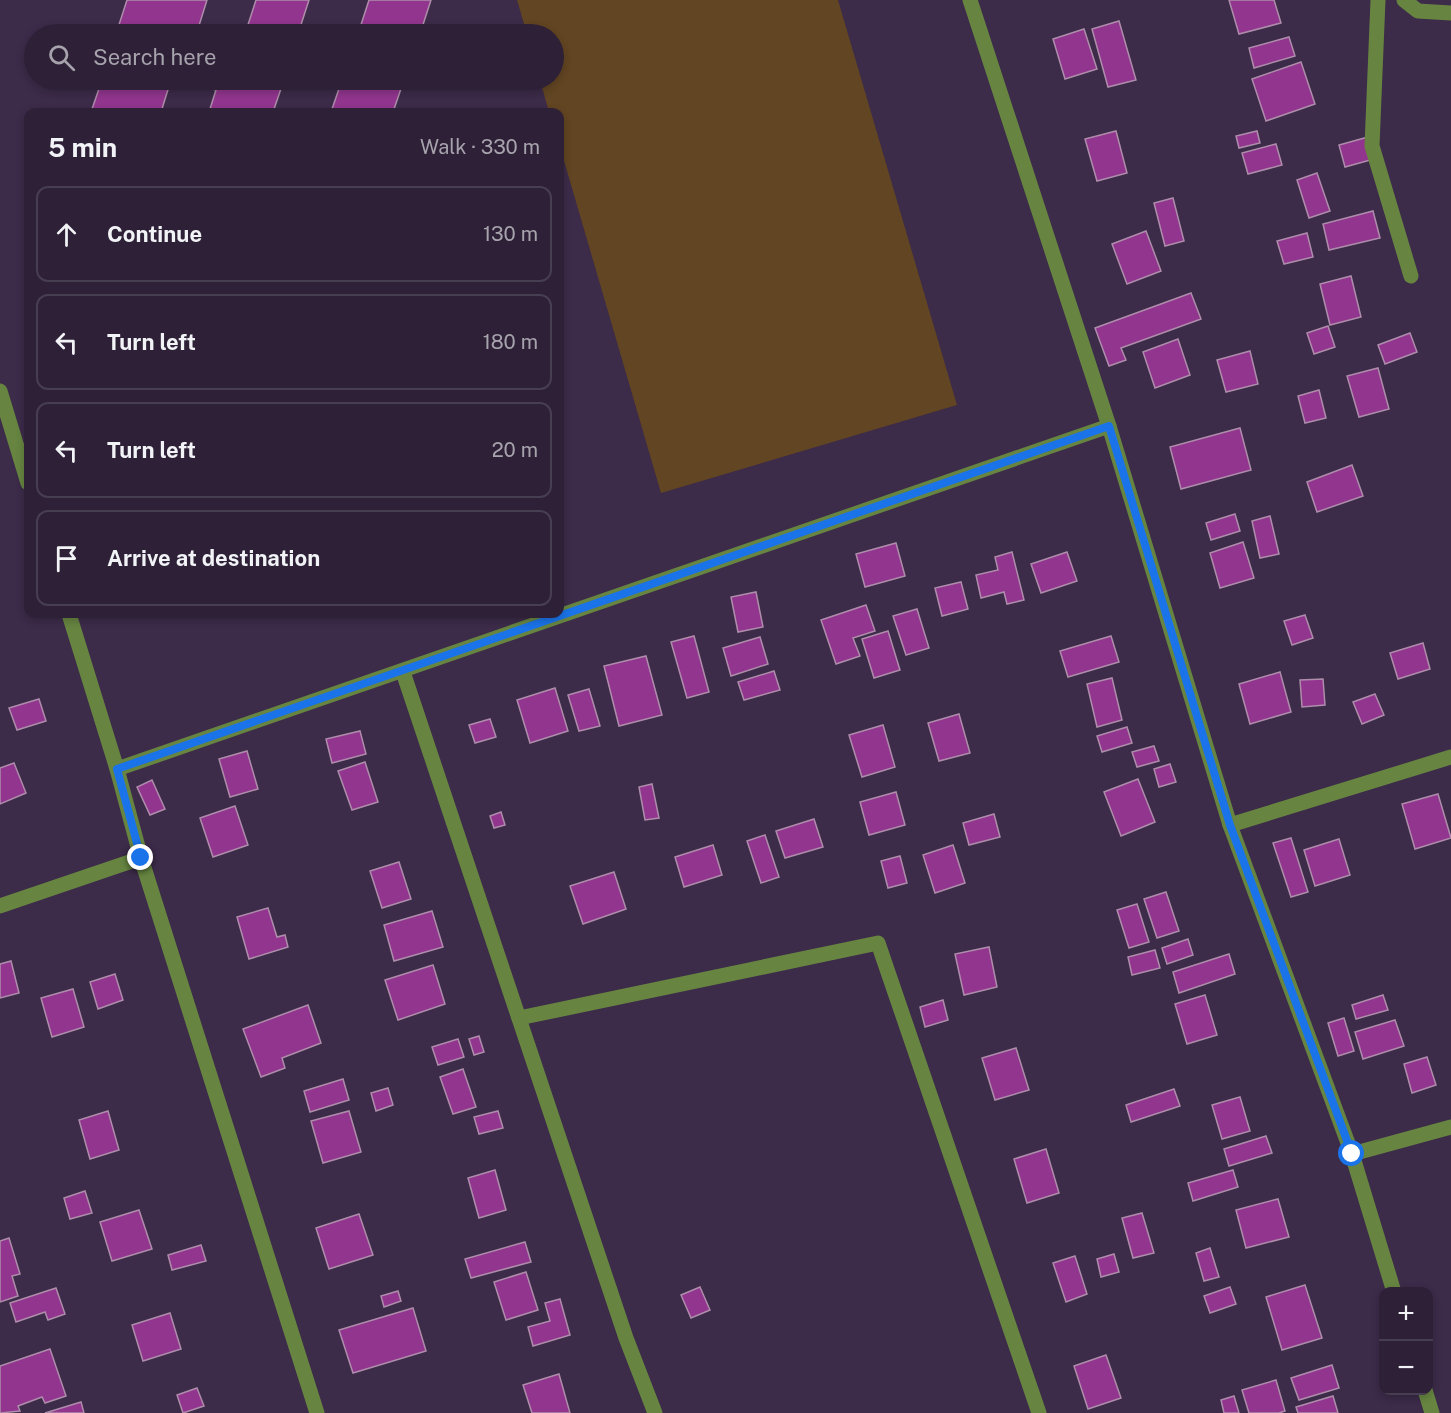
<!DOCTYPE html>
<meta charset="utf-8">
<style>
:root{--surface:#2d2037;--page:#392d42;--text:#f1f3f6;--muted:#a7a3ad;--line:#483e52}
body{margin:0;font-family:"Public Sans",sans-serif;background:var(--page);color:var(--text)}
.controls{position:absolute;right:18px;bottom:18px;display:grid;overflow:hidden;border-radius:12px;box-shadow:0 3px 9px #0003}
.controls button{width:54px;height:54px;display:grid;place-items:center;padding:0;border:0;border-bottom:2px solid var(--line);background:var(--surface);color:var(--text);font:30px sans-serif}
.stop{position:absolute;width:18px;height:18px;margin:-14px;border:4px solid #1a73e8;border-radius:50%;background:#fff}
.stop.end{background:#1a73e8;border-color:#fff;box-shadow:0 2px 6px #0008}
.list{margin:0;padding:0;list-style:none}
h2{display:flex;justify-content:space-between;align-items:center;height:78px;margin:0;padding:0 24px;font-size:26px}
h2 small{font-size:20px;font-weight:400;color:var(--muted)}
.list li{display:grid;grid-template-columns:39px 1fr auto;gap:18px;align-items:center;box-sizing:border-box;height:96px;margin:0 12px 12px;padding:0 12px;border:2px solid var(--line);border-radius:12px}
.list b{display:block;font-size:22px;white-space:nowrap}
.list em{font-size:20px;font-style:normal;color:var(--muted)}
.icon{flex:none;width:33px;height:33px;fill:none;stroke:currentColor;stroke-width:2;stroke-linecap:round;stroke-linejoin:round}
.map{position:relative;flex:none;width:1451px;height:1413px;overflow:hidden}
.search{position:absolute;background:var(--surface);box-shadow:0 3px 9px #0003;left:24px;top:24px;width:540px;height:66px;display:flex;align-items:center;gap:15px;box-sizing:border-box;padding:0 21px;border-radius:33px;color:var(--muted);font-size:22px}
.panel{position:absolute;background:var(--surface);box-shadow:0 3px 9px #0003;left:24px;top:108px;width:540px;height:510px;border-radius:12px}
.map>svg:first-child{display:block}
</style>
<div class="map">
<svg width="1451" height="1413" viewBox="0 0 1451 1413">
<rect width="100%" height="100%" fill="#3c2b49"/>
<path fill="#624522" d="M517 0H838L957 405 661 493 560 147V112H549L540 80H554V34H527Z"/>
<g fill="#92358e" stroke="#ae8dab" stroke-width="1.5">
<path d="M127 0H207L197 32 204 34H116Z"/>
<path d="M256 0H309L298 34H245Z"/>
<path d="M369 0H431L420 34H358Z"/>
<path d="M1229 0H1274L1281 23 1239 34Z"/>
<path d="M1119 21 1136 80 1108 87 1092 29Z"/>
<path d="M1084 29 1097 69 1065 79 1053 39Z"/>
<path d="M1289 37 1295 56 1254 68 1249 48Z"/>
<path d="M1301 62 1315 104 1266 121 1252 79Z"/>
<path d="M102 80H171L161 112H91Z"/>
<path d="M183 80H284L273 112H209L216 90Z"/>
<path d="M342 80H404L393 112H331Z"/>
<path d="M1116 131 1127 173 1097 181 1085 139Z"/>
<path d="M1257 131 1260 143 1239 148 1236 136Z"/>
<path d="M1368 137 1374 159 1345 167 1339 145Z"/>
<path d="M1276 144 1282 165 1248 174 1242 153Z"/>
<path d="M1317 173 1330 211 1309 218 1297 180Z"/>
<path d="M1173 198 1184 241 1165 246 1154 203Z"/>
<path d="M1373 211 1380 238 1329 250 1323 224Z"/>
<path d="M1146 231 1161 271 1127 284 1112 244Z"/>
<path d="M1307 233 1313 257 1284 264 1277 241Z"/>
<path d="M1351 276 1361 317 1330 325 1320 284Z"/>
<path d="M1191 293 1201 319 1121 348 1126 360 1109 366 1095 328Z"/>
<path d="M1328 326 1335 347 1314 354 1307 333Z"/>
<path d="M1410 333 1417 352 1385 364 1378 345Z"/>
<path d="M1178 339 1190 375 1155 388 1143 352Z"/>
<path d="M1250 351 1258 384 1226 392 1217 360Z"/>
<path d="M1378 368 1389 409 1359 417 1347 376Z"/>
<path d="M1319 390 1326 418 1305 423 1298 396Z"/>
<path d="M1240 428 1251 470 1181 489 1170 447Z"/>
<path d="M1352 465 1363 496 1317 512 1307 482Z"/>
<path d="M1235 514 1240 531 1211 540 1206 523Z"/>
<path d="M1270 516 1279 554 1260 558 1252 521Z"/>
<path d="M1243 542 1254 578 1220 588 1210 553Z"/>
<path d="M896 543 905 576 865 587 856 554Z"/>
<path d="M1012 552 1024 600 1007 604 1004 592 981 598 976 575 998 570 995 557Z"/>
<path d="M1067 552 1077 581 1041 593 1031 564Z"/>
<path d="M961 582 968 609 942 616 935 588Z"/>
<path d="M756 592 763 627 738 632 731 597Z"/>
<path d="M866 605 875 631 853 638 860 656 836 664 821 620Z"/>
<path d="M917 609 929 648 906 655 893 616Z"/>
<path d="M1305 615 1313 638 1292 645 1284 621Z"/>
<path d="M888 631 900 670 874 678 862 639Z"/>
<path d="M694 636 709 692 687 698 671 642Z"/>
<path d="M1111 636 1119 662 1068 677 1060 651Z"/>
<path d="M760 637 768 664 731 676 723 648Z"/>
<path d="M1423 643 1430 669 1398 679 1390 653Z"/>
<path d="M646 656 662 715 619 726 604 666Z"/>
<path d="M774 671 780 690 744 700 738 682Z"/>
<path d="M1280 672 1291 712 1250 724 1239 684Z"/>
<path d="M1112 678 1122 720 1097 727 1087 684Z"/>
<path d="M1323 679 1325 705 1302 707 1300 680Z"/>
<path d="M555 688 568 731 530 743 517 700Z"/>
<path d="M589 689 600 726 579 731 568 695Z"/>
<path d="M1375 694 1384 715 1362 724 1353 702Z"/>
<path d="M39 699 46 721 17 730 9 708Z"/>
<path d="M959 714 970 753 939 761 928 723Z"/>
<path d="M490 719 496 737 475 743 469 725Z"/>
<path d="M883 725 895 767 862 777 849 735Z"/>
<path d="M1127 727 1132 743 1102 752 1097 736Z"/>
<path d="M360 731 366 754 332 763 326 739Z"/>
<path d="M1154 746 1159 761 1137 767 1132 752Z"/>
<path d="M247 751 258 789 230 797 219 759Z"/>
<path d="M365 762 378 802 352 810 338 771Z"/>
<path d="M14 763 26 793 0 804V768Z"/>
<path d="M1170 764 1176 782 1159 787 1154 769Z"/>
<path d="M1138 779 1155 822 1121 836 1104 792Z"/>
<path d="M152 780 165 809 150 815 137 787Z"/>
<path d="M652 784 659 818 645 820 639 787Z"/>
<path d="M896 792 905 825 869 835 860 802Z"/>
<path d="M1438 794 1451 838 1415 849 1402 804Z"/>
<path d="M235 806 248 845 213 857 200 818Z"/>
<path d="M501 812 505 825 494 828 490 816Z"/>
<path d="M994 814 1000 837 969 845 963 823Z"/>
<path d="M814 819 823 847 785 858 776 831Z"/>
<path d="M765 835 779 877 761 883 747 841Z"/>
<path d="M1291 838 1308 892 1291 897 1273 843Z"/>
<path d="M1339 839 1350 875 1315 886 1304 850Z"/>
<path d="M713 845 722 875 684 887 675 857Z"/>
<path d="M953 845 965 883 935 893 923 855Z"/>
<path d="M900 856 907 883 888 888 881 861Z"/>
<path d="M399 862 411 899 382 908 370 871Z"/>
<path d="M614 872 626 909 583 924 570 886Z"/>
<path d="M1166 892 1179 931 1157 938 1144 899Z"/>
<path d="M1137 904 1149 942 1129 948 1117 910Z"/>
<path d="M268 908 277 937 285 935 288 947 249 959 237 917Z"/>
<path d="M432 911 443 947 394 961 384 925Z"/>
<path d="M1188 939 1193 955 1167 964 1162 948Z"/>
<path d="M989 947 997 987 964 995 955 954Z"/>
<path d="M1155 950 1160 968 1132 975 1128 957Z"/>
<path d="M1229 954 1235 974 1179 993 1173 972Z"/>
<path d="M11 961 19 993 0 998V964Z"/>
<path d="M433 965 445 1004 398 1020 385 980Z"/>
<path d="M115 974 123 1000 98 1009 90 982Z"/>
<path d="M73 989 84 1027 52 1037 41 998Z"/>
<path d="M1205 995 1217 1035 1187 1044 1175 1004Z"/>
<path d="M1383 995 1388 1010 1356 1019 1352 1005Z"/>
<path d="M943 1000 948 1020 925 1027 920 1007Z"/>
<path d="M308 1005 321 1043 282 1058 285 1068 261 1077 243 1029Z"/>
<path d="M1344 1018 1354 1051 1338 1056 1328 1023Z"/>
<path d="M1395 1020 1404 1046 1363 1059 1355 1032Z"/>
<path d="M479 1036 484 1052 474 1055 469 1039Z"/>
<path d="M458 1039 464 1057 438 1065 432 1047Z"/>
<path d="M1016 1048 1029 1090 995 1100 982 1058Z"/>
<path d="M1427 1057 1436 1085 1412 1093 1404 1064Z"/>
<path d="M463 1069 476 1107 453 1114 440 1077Z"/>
<path d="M343 1079 349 1100 310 1112 304 1091Z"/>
<path d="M388 1088 393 1105 376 1111 371 1093Z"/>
<path d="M1174 1089 1180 1106 1131 1122 1126 1105Z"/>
<path d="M1240 1097 1250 1131 1222 1139 1212 1105Z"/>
<path d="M108 1111 119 1150 90 1159 79 1120Z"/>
<path d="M349 1111 361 1152 323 1163 311 1121Z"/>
<path d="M498 1111 503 1128 479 1134 474 1117Z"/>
<path d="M1266 1136 1272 1153 1229 1166 1224 1149Z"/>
<path d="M1046 1149 1059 1193 1027 1203 1014 1159Z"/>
<path d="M495 1170 506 1210 479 1218 468 1178Z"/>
<path d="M1233 1170 1238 1187 1193 1201 1188 1183Z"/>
<path d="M85 1191 92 1213 70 1219 64 1198Z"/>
<path d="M1278 1199 1289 1237 1246 1248 1236 1210Z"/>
<path d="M139 1210 152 1249 112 1261 100 1222Z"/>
<path d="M1142 1213 1154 1253 1133 1258 1122 1218Z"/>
<path d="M359 1214 373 1255 329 1269 316 1228Z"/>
<path d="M9 1238 20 1274 12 1276 18 1296 0 1302V1241Z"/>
<path d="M525 1242 531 1262 471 1278 465 1259Z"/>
<path d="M201 1245 206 1261 172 1270 168 1255Z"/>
<path d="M1210 1248 1219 1277 1204 1281 1196 1253Z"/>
<path d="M1114 1254 1119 1272 1101 1277 1097 1259Z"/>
<path d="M1075 1256 1087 1294 1066 1302 1053 1263Z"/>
<path d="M526 1272 538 1310 506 1320 494 1282Z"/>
<path d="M1305 1285 1322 1338 1282 1350 1266 1297Z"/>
<path d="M700 1287 710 1310 691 1318 681 1295Z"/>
<path d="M1230 1287 1236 1304 1210 1313 1204 1296Z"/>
<path d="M56 1288 65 1314 48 1320 45 1312 16 1322 10 1303Z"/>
<path d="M398 1291 401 1301 384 1307 381 1296Z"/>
<path d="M560 1299 570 1335 533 1346 528 1327 550 1321 545 1303Z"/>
<path d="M413 1308 426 1351 353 1373 339 1330Z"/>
<path d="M170 1313 181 1349 143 1361 132 1325Z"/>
<path d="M50 1349 66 1396 45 1403 42 1397 18 1406 20 1411 0 1413V1366Z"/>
<path d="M1106 1355 1121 1398 1088 1409 1074 1366Z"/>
<path d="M1332 1365 1339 1388 1299 1400 1291 1378Z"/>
<path d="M559 1374 570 1413H532L523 1385Z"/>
<path d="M1276 1380 1285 1411 1279 1413H1249L1242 1390Z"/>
<path d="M197 1388 204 1406 183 1413 177 1395Z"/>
<path d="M1234 1396 1239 1413H1224L1221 1400Z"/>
<path d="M1333 1396 1338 1413H1298L1296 1407Z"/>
<path d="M81 1402 84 1413H45Z"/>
</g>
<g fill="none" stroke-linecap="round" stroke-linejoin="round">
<g stroke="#678541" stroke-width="15">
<path d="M970 0 1109 426 1230 825 1352 1154 1394 1292"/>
<path d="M1378 0 1372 146 1411 276"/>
<path d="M1404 0 1418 11 1451 13"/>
<path d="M0 391 28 483"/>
<path d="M69 614 117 769 141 858 317 1413"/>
<path d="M403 672 626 1338 655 1413"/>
<path d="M117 769 1109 426"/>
<path d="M1230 825 1451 757"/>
<path d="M0 906 141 858"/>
<path d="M519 1018 878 943 1039 1413"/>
<path d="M1352 1154 1451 1127"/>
<path d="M1425 1390 1432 1413"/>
</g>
</g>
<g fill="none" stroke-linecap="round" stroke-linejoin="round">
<path stroke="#1a73e8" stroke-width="8" d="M141 858 117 769 1109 426 1230 825 1352 1154"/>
</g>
</svg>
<div class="controls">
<button>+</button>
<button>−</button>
</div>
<div class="stop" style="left:1352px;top:1154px"></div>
<div class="stop end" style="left:141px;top:858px"></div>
<div class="search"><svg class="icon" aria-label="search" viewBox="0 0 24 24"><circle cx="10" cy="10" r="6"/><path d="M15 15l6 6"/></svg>Search here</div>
<section class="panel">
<h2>5 min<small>Walk · 330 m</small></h2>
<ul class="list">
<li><svg class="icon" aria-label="ahead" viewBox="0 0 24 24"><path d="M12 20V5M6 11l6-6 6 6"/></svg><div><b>Continue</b></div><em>130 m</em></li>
<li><svg class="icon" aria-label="left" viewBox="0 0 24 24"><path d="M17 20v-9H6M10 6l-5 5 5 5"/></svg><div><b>Turn left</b></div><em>180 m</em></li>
<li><svg class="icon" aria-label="left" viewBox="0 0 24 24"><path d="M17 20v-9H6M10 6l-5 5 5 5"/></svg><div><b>Turn left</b></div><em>20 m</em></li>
<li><svg class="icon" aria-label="arrive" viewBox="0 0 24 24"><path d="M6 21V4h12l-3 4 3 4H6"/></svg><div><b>Arrive at destination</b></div></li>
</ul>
</section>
</div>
